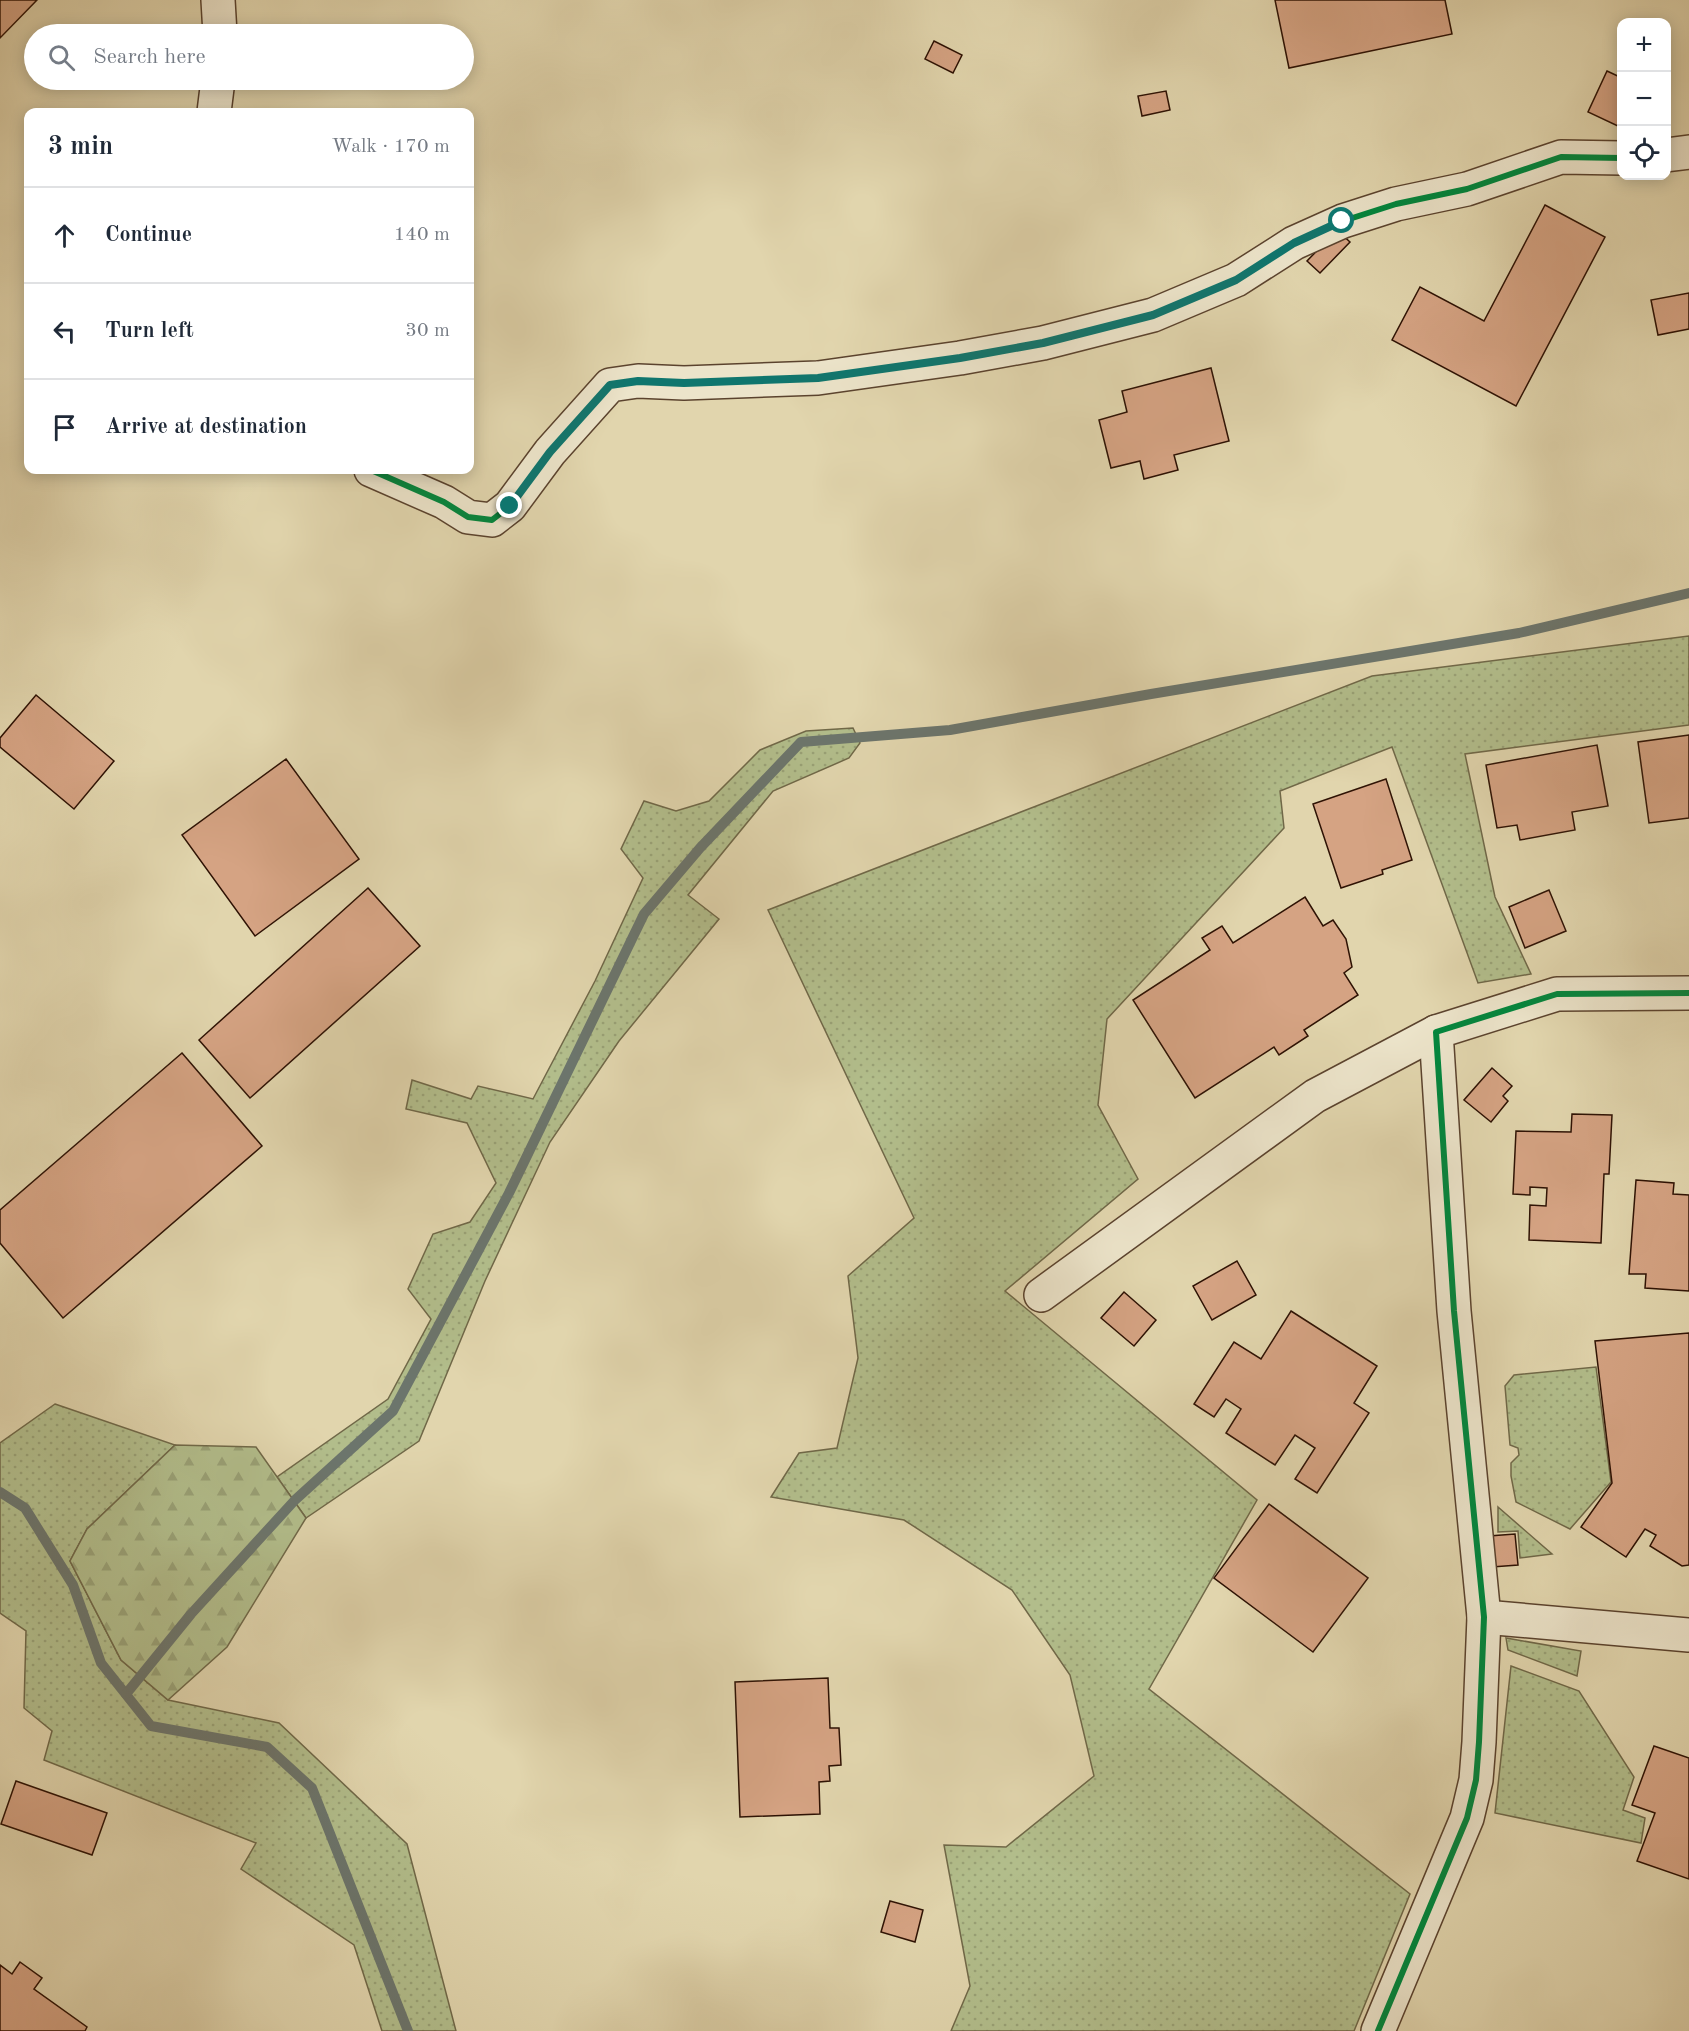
<!DOCTYPE html>
<meta charset="utf-8">
<style>
:root{--surface:#fff;--page:#f6f6f7;--text:#1f2937;--muted:#747a83;--line:#e0e1e3}
body{margin:0;font-family:"Old Standard TT",serif;background:var(--page);color:var(--text)}
.controls{position:absolute;right:18px;top:18px;display:grid;overflow:hidden;border-radius:12px;box-shadow:0 3px 15px #0003}
.controls button{width:54px;height:54px;display:grid;place-items:center;padding:0;border:0;border-bottom:2px solid var(--line);background:var(--surface);color:var(--text);font:30px sans-serif}
.stop{position:absolute;width:18px;height:18px;margin:-14px;border:4px solid #0f766e;border-radius:50%;background:#fff}
.stop.end{background:#0f766e;border-color:#fff;box-shadow:0 2px 6px #0008}
.list{margin:0;padding:0;list-style:none}
h2{display:flex;justify-content:space-between;align-items:center;height:78px;margin:0;padding:0 24px;font-size:26px}
h2 small{font-size:20px;font-weight:400;color:var(--muted)}
.list li{display:grid;grid-template-columns:39px 1fr auto;gap:18px;align-items:center;box-sizing:border-box;height:96px;padding:0 24px;border-top:2px solid var(--line)}
.list b{display:block;font-size:22px;white-space:nowrap}
.list em{font-size:20px;font-style:normal;color:var(--muted)}
.icon{flex:none;width:33px;height:33px;fill:none;stroke:currentColor;stroke-width:2;stroke-linecap:round;stroke-linejoin:round}
.map{position:relative;flex:none;width:1689px;height:2031px;overflow:hidden}
.search{position:absolute;background:var(--surface);box-shadow:0 3px 15px #0003;left:24px;top:24px;width:450px;height:66px;display:flex;align-items:center;gap:15px;box-sizing:border-box;padding:0 21px;border-radius:33px;color:var(--muted);font-size:22px}
.panel{position:absolute;background:var(--surface);box-shadow:0 3px 15px #0003;left:24px;top:108px;width:450px;height:366px;border-radius:12px}
.map>svg:first-child{display:block}
</style>
<div class="map">
<svg width="1689" height="2031" viewBox="0 0 1689 2031">
<defs>
<pattern id="grass-dots" width="8" height="8" patternUnits="userSpaceOnUse" patternTransform="scale(1.5)"><rect width="8" height="8" fill="#b2bd8b"/><path d="M2 2h.1M6 6h.1" fill="none" stroke="#99a176" stroke-width="1.8" stroke-linecap="round"/></pattern>
<pattern id="forest-firs" width="22" height="20" patternUnits="userSpaceOnUse" patternTransform="scale(1.5)"><rect width="22" height="20" fill="#b2bd8b"/><path d="M5 1l3.5 6h-7zM16 11l3.5 6h-7z" fill="#99a176"/></pattern>
</defs>
<rect width="100%" height="100%" fill="#e1d5ad"/>
<filter id="stains"><feTurbulence type="fractalNoise" baseFrequency=".00333" numOctaves="4"/><feColorMatrix values="0 0 0 0 .2 0 0 0 0 .09 0 0 0 0 .02 0 0 0 .5 -.17"/></filter>
<radialGradient id="worn" r=".72"><stop offset=".6" stop-color="#630" stop-opacity="0"/><stop offset="1" stop-color="#630" stop-opacity=".3"/></radialGradient>
<g fill="url(#grass-dots)" stroke="#706848" stroke-width="1.5">
<path d="M1689 636V725L1465 754 1495 897 1531 974 1478 983 1392 747 1280 791 1284 828 1107 1019 1098 1105 1138 1179 1005 1291 1257 1500 1149 1689 1410 1894 1354 2031H951L970 1986 944 1845 1006 1847 1094 1776 1070 1675 1012 1590 904 1520 771 1497 799 1453 837 1448 858 1358 848 1276 914 1218 768 910 1372 676Z"/>
<path d="M853 728 860 743 849 758 773 791 688 895 719 919 619 1041 550 1142 485 1281 419 1441 306 1518 277 1477 388 1399 431 1319 408 1289 433 1234 470 1222 496 1183 467 1123 406 1109 412 1080 471 1099 478 1086 533 1099 595 981 643 878 621 849 644 801 676 811 709 801 760 750 806 731Z"/>
<path d="M1596 1367 1611 1482 1570 1529 1516 1502 1511 1476V1463L1519 1455 1518 1448 1510 1445 1505 1386 1514 1375Z"/>
<path d="M55 1404 175 1445 87 1529 70 1561 121 1660 168 1700 279 1723 407 1844 456 2031H382L354 1945 241 1869 256 1843 44 1760 52 1731 24 1708 26 1631 0 1613V1443Z"/>
<path d="M1498 1507 1552 1554 1520 1558 1518 1531 1498 1532Z"/>
<path d="M1506 1638 1581 1651 1577 1676 1508 1650Z"/>
<path d="M1511 1666 1579 1691 1634 1777 1623 1810 1645 1818 1641 1843 1495 1813Z"/>
</g>
<path fill="url(#forest-firs)" stroke="#706848" stroke-width="1.5" d="M175 1445 256 1447 306 1518 227 1647 168 1700 121 1660 70 1561 87 1529Z"/>
<g fill="none" stroke-linecap="round" stroke-linejoin="round">
<g stroke="#6c756c" stroke-width="10">
<path d="M0 1492 25 1508 73 1585 101 1663 151 1726 267 1747 312 1788 408 2031"/>
<path d="M126 1694 191 1614 295 1500 393 1411 509 1193 644 914 700 848 801 742 950 730 1151 694 1519 633 1689 593"/>
</g>
</g>
<g fill="#d5a383" stroke="#2e1204" stroke-width="1.5">
<path d="M0 0H37L0 38Z"/>
<path d="M1275 0H1445L1452 34 1289 68Z"/>
<path d="M934 41 962 55 953 73 925 59Z"/>
<path d="M1607 71 1622 78V123L1620 127 1588 112Z"/>
<path d="M1166 91 1170 110 1142 116 1138 96Z"/>
<path d="M1545 205 1605 237 1516 406 1392 340 1420 287 1484 321Z"/>
<path d="M1337 230 1350 242 1320 273 1307 261Z"/>
<path d="M1689 293V329L1658 335 1651 300Z"/>
<path d="M1211 368 1229 441 1174 455 1178 470 1144 479 1140 461 1111 468 1099 420 1127 412 1122 391Z"/>
<path d="M36 695 114 761 74 809 0 747V738Z"/>
<path d="M1689 735V818L1649 823 1638 742Z"/>
<path d="M1597 745 1608 806 1572 812 1575 830 1520 840 1517 825 1497 828 1486 765Z"/>
<path d="M286 759 359 859 255 936 182 835Z"/>
<path d="M1386 779 1412 860 1382 870 1383 874 1341 888 1313 804Z"/>
<path d="M368 888 420 946 250 1098 199 1040Z"/>
<path d="M1549 890 1566 931 1525 948 1509 907Z"/>
<path d="M1305 897 1323 926 1333 920 1346 939 1352 967 1344 973 1358 995 1304 1030 1308 1036 1279 1055 1274 1047 1195 1098 1133 1000 1210 950 1202 938 1222 926 1233 943Z"/>
<path d="M182 1053 262 1146 63 1318 0 1243V1210Z"/>
<path d="M1492 1068 1512 1086 1503 1096 1508 1101 1491 1122 1464 1100Z"/>
<path d="M1572 1114 1612 1115 1609 1174H1604L1601 1243 1529 1240 1530 1205 1546 1206 1547 1188 1530 1187V1195L1513 1194 1516 1131 1571 1132Z"/>
<path d="M1636 1180 1674 1183 1673 1194 1689 1195V1291L1645 1288 1646 1274H1629Z"/>
<path d="M1237 1261 1256 1295 1212 1320 1193 1286Z"/>
<path d="M1124 1292 1156 1320 1134 1346 1101 1318Z"/>
<path d="M1291 1311 1377 1366 1354 1403 1369 1413 1317 1493 1295 1479 1315 1448 1295 1435 1275 1465 1226 1433 1241 1409 1226 1399 1214 1417 1194 1404 1234 1342 1261 1359Z"/>
<path d="M1689 1333V1565L1682 1566 1650 1546 1656 1535 1645 1529 1626 1557 1581 1527 1612 1483 1595 1341Z"/>
<path d="M1269 1504 1368 1578 1313 1652 1214 1578Z"/>
<path d="M1515 1534 1518 1565 1492 1567 1489 1536Z"/>
<path d="M828 1678 830 1728H839L841 1765 829 1766 830 1781 819 1782 820 1814 740 1817 735 1682Z"/>
<path d="M1654 1746 1689 1758V1879L1637 1861 1655 1813 1632 1805Z"/>
<path d="M16 1781 107 1813 92 1855 1 1824Z"/>
<path d="M890 1901 923 1910 915 1942 881 1932Z"/>
<path d="M20 1962 42 1978 34 1989 87 2027 85 2031H0V1965L12 1974Z"/>
</g>
<g fill="none" stroke-linecap="round" stroke-linejoin="round">
<g stroke="#5b432e" stroke-width="36">
<g id="minor">
<path d="M218 0 220 34"/>
<path d="M214 112 218 80"/>
<path d="M1666 155 1689 152"/>
<path d="M371 470 444 502 468 517 492 520 510 506 550 452 610 385 638 381 684 383 818 378 960 358 1043 343 1153 315 1236 280 1294 243 1343 221 1396 204 1467 189 1561 157 1622 158"/>
<path d="M1041 1295 1315 1096 1436 1032"/>
<path d="M1484 1617 1689 1635"/>
<path d="M1378 2031 1467 1818 1476 1780 1479 1742 1484 1617 1454 1311 1436 1032 1557 994 1689 993"/>
</g>
</g>
<use href="#minor" stroke="#ece4ca" stroke-width="33"/>
<g stroke="#ece4ca" stroke-width="10">
<g id="cycleway">
<path d="M371 470 444 502 468 517 492 520 510 506 550 452 610 385 638 381 684 383 818 378 960 358 1043 343 1153 315 1236 280 1294 243 1343 221 1396 204 1467 189 1561 157 1622 158"/>
<path d="M1378 2031 1467 1818 1476 1780 1479 1742 1484 1617 1454 1311 1436 1032 1557 994 1689 993"/>
</g>
</g>
<use href="#cycleway" stroke="#00873e" stroke-width="6"/>
</g>
<g fill="none" stroke-linecap="round" stroke-linejoin="round">
<path stroke="#0f766e" stroke-width="8" d="M510 506 550 452 610 385 638 381 684 383 818 378 960 358 1043 343 1153 315 1236 280 1294 243 1342 221"/>
</g>
<rect width="100%" height="100%" filter="url(#stains)"/>
<rect width="100%" height="100%" fill="url(#worn)"/>
</svg>
<div class="controls">
<button>+</button>
<button>−</button>
<button><svg class="icon" aria-label="locate" viewBox="0 0 24 24"><circle cx="12" cy="12" r="6"/><path d="M12 2v4M12 18v4M2 12h4M18 12h4"/></svg></button>
</div>
<div class="stop" style="left:1342px;top:221px"></div>
<div class="stop end" style="left:510px;top:506px"></div>
<div class="search"><svg class="icon" aria-label="search" viewBox="0 0 24 24"><circle cx="10" cy="10" r="6"/><path d="M15 15l6 6"/></svg>Search here</div>
<section class="panel">
<h2>3 min<small>Walk · 170 m</small></h2>
<ul class="list">
<li><svg class="icon" aria-label="ahead" viewBox="0 0 24 24"><path d="M12 20V5M6 11l6-6 6 6"/></svg><div><b>Continue</b></div><em>140 m</em></li>
<li><svg class="icon" aria-label="left" viewBox="0 0 24 24"><path d="M17 20v-9H6M10 6l-5 5 5 5"/></svg><div><b>Turn left</b></div><em>30 m</em></li>
<li><svg class="icon" aria-label="arrive" viewBox="0 0 24 24"><path d="M6 21V4h12l-3 4 3 4H6"/></svg><div><b>Arrive at destination</b></div></li>
</ul>
</section>
</div>
